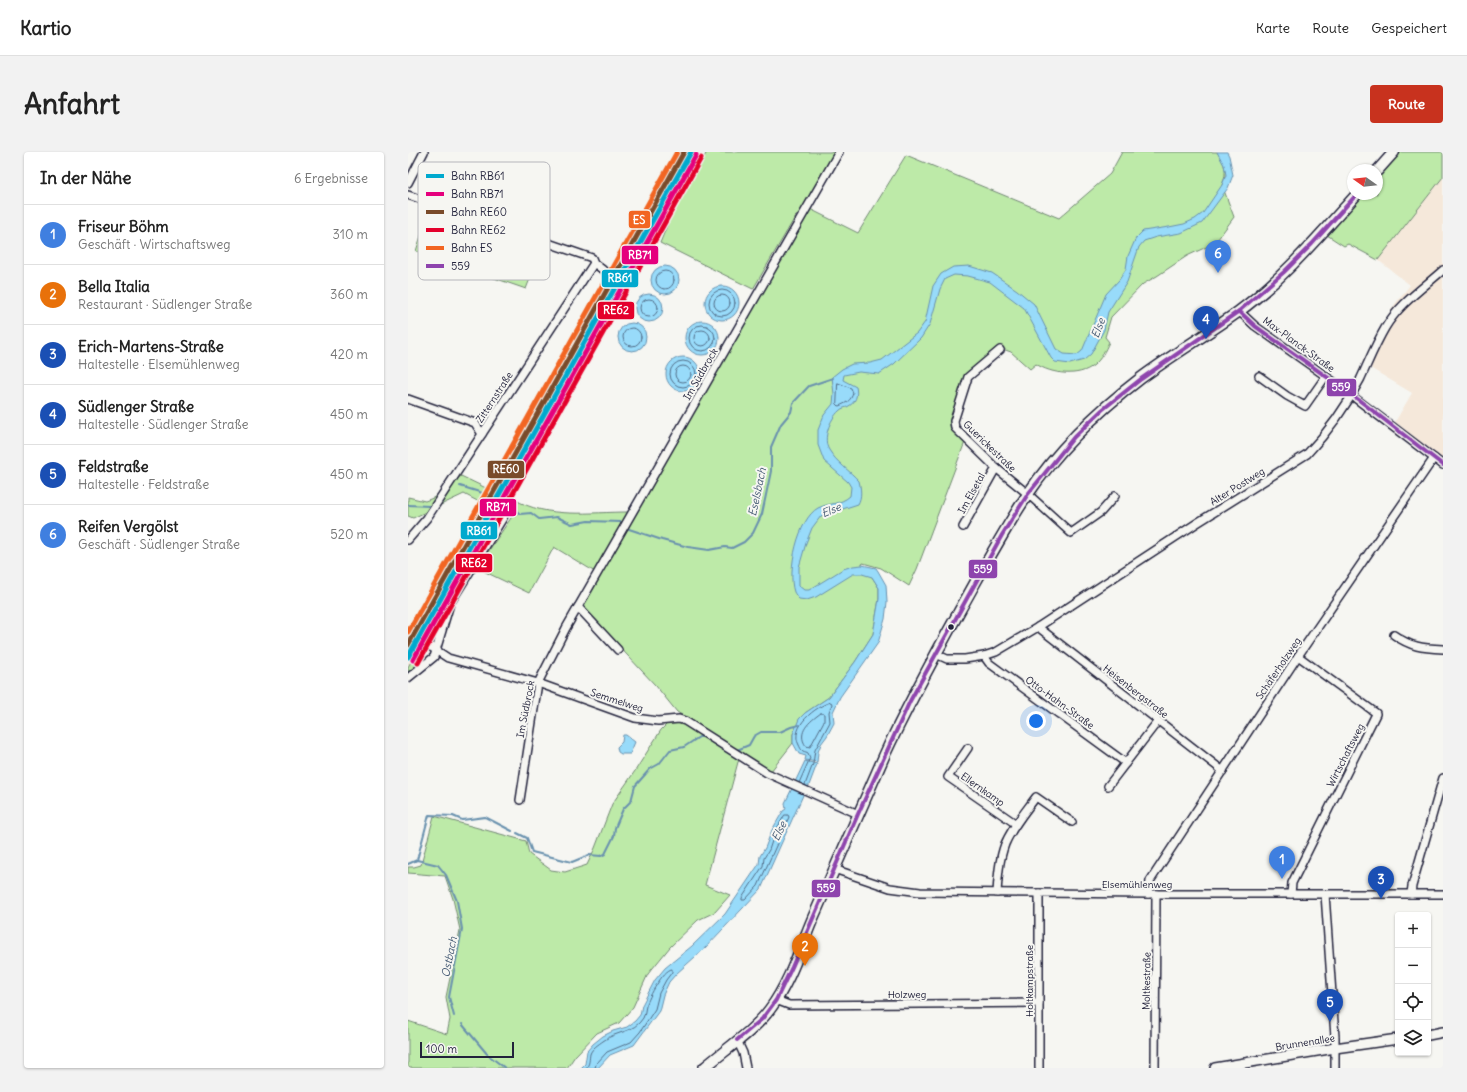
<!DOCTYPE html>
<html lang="de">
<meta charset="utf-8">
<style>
:root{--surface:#fff;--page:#f2f2f2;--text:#222;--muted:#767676;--line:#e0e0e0;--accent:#c8321e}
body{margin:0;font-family:Delius,sans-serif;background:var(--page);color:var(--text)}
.controls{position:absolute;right:12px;bottom:12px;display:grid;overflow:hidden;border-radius:4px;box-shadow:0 1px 3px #0004}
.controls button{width:36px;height:36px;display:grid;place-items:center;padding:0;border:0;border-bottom:1px solid var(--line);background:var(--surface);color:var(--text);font:20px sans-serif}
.compass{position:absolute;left:939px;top:12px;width:36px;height:36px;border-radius:50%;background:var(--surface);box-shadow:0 1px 3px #0004;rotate:285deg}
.scale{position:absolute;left:12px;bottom:10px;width:94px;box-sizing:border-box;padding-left:4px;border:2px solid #22223b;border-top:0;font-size:11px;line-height:14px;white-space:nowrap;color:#22223b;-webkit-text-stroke:3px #f6f6f2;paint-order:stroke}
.you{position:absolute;left:628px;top:569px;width:14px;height:14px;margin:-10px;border:3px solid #fff;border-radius:50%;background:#1a73e8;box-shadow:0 0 0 6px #1a73e833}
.badge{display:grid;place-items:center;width:26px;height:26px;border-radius:50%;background:var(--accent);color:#fff;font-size:13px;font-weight:700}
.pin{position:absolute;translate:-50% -33px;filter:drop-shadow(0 1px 2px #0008)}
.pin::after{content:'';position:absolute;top:21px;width:14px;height:12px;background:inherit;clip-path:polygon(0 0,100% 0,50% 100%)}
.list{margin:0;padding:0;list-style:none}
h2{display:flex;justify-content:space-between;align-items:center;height:52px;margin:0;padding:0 16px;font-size:17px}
h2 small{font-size:13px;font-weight:400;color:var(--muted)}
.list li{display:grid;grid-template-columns:26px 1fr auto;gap:12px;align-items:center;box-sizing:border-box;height:60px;padding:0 16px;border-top:1px solid var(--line)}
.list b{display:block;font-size:15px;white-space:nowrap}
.list p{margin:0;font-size:13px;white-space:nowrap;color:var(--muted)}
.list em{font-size:13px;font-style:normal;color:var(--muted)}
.icon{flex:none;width:22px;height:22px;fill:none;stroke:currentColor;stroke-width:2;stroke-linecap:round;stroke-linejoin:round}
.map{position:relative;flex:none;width:1035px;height:916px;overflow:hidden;border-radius:4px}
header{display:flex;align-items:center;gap:24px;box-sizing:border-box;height:56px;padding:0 20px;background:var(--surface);border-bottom:1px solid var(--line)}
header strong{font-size:19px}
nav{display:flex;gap:22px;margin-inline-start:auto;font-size:14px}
.intro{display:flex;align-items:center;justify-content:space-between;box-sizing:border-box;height:96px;padding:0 24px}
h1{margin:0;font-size:28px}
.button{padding:10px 18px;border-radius:4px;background:var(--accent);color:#fff;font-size:14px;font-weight:700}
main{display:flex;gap:24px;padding:0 24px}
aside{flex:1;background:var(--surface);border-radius:4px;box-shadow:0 1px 3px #0004}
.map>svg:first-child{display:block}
</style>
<header>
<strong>Kartio</strong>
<nav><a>Karte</a><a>Route</a><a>Gespeichert</a></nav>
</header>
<div class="intro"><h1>Anfahrt</h1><a class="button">Route</a></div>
<main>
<aside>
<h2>In der Nähe<small>6 Ergebnisse</small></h2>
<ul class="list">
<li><span class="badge" style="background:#3f7fe0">1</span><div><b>Friseur Böhm</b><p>Geschäft · Wirtschaftsweg</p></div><em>310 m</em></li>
<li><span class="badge" style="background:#e8710a">2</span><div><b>Bella Italia</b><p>Restaurant · Südlenger Straße</p></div><em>360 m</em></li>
<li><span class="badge" style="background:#1a4fb4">3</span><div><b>Erich-Martens-Straße</b><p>Haltestelle · Elsemühlenweg</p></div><em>420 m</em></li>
<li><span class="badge" style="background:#1a4fb4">4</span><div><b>Südlenger Straße</b><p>Haltestelle · Südlenger Straße</p></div><em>450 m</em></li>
<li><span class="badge" style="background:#1a4fb4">5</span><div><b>Feldstraße</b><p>Haltestelle · Feldstraße</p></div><em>450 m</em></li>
<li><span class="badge" style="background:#3f7fe0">6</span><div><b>Reifen Vergölst</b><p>Geschäft · Südlenger Straße</p></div><em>520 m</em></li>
</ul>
</aside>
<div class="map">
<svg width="1035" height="916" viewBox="0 0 1035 916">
<rect width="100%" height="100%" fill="#f6f6f2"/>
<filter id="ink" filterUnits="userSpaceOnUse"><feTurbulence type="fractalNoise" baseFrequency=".025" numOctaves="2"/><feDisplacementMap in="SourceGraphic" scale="8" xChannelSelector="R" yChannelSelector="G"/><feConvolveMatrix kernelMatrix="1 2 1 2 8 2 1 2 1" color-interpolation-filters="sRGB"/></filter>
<g filter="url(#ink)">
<g fill="#f5e8da">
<path d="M275 0H289L98 343 88 358 0 515V489L176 174Z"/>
<path d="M1035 25V307L987 270 1004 241 954 211 973 174 987 152 1002 133 970 108Z"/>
</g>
<g fill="#bdeaa8" stroke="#708672">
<path d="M299 0H427L396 54 450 81 498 3 651 66 702 22 714 0H809C817 13 820 18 814 33L826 65 807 91 779 104 749 124 735 132 703 165 697 185 701 190C697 199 693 207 686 213 671 226 643 222 628 212L622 217 603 200 589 195 557 223 542 274 557 290 509 417 501 434 473 416 455 411 454 413 464 425 471 436V447L465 482 447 510 421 545 397 561 385 582V591L363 619 269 560 248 534 178 459 176 450 396 65 389 62 345 137 252 91 264 62Z"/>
<path d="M993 0H1035V25L970 108 940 92 936 94 919 83 956 42H969V27Z"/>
<path d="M61 66 121 87 113 108 127 114 118 137 8 99 16 75 53 87Z"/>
<path d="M91 314 97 317 77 353 56 342 5 366 0 364V345L17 349 25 346 53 324 78 336Z"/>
<path d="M106 347C138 367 184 360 220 360L187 420 146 395 121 441 69 416 103 366V357Z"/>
<path d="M13 491 12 502 18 507 0 522V515Z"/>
<path d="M269 570 278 572 332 607 330 610 297 733 322 743 307 760 290 768 262 795 240 822 225 855 211 871 189 881 167 904 159 916H0V869L39 882 42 867 38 845 52 778 45 747 37 724 0 721V715H6L13 713 26 664 118 689 121 702 143 718 157 720 179 713 187 696 204 652 227 619 253 578 260 571Z"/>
</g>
<g fill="#98dbfa" stroke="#6991ae">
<path d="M809 0H819L821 4 825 23 820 36 794 71 773 81 748 85 736 89 731 95 719 130 700 160 696 178 683 202 676 208 662 212 647 210 643 206 616 156 582 130 560 124 546 123 537 127 532 137 522 172 513 186 486 212 471 222 451 220 436 223 435 228 448 235C450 243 448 251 439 255 436 256 434 256 431 259 422 267 414 287 421 298 429 311 441 318 451 329 453 337 454 345 450 352L413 364 404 376 398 391 391 415V434L396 438H401L435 417 445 414 454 413 468 416 470 419 478 433 479 450 477 467 470 491 432 545 425 560 426 571 419 584 413 592 410 600 409 610 397 608 398 604 391 602 385 591V582L391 567 397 561 421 545 447 510 465 482 471 447V436L464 425 454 422H445L408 445 399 448 391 447C389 445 387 442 386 440 379 419 390 367 410 356 420 351 432 353 442 344L443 335 440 330 416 309 410 293V278L416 263 425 252 426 242 424 225 434 217 444 212 462 211 474 208 509 181 517 170 525 134 533 122 545 115 561 114 584 121 609 138 626 152 648 197 656 202 669 203 674 199 698 142 711 128 718 117 720 104 728 86 735 79 761 75 776 72 787 67 795 61 814 33 818 23 816 13Z"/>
<circle cx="257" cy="128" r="14"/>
<circle cx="314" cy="151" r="17"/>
<circle cx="241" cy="156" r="14"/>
<circle cx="294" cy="186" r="17"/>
<circle cx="224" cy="185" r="14"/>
<circle cx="275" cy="222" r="17"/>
<path d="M215 583H218L227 590 222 602H213L210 600 209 595 214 590Z"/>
<path d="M397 609 409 612 400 636 396 641 353 737 297 796 268 822 261 830 255 843 251 859 226 893 202 903 190 916H173L177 912 179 899 185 892 195 884 205 879 219 875 227 869 232 863 234 853 247 828 257 816 284 794 317 762 351 712 352 704 357 696 364 678 375 659 378 657 377 651Z"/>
</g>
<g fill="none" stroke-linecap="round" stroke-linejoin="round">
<g stroke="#516c87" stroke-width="1">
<circle cx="257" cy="128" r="9"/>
<circle cx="314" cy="151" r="13"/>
<circle cx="314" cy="151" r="8"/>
<circle cx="241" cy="156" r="9"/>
<circle cx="294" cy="186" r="13"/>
<circle cx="224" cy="185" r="9"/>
<circle cx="294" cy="186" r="8"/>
<circle cx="275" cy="222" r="13"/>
<circle cx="275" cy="222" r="8"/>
<path d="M430 231 443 236 445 241C443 249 438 251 431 254L429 252Z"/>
<path d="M413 561 416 562V569L402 595 398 594C388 580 402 569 413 561Z"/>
<path d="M391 631 402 606 400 601C399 600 397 600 395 599 393 598 392 595 391 593 381 575 408 554 423 550L424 552 421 560 422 570 407 598 405 612 397 633"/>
<path d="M377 663H380L381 665 350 734 337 748H334V746L355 714 356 706 361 698 367 680Z"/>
<path d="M178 916C182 912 181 907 182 902 184 896 191 892 195 889 208 879 226 881 235 866 237 862 237 858 238 854 241 845 255 818 264 817V820L258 828 251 841 247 857 232 880 223 890 199 900 188 912 187 916"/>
</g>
<g stroke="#6991ae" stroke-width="2">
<path d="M52 334 81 343"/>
<path d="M92 349 98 353"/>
<path d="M0 353 21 354"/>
<path d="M104 355 112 362 123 361 131 367 149 365 164 372 180 369 213 370"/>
<path d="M221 377 254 388 280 395 301 398 317 395 324 396 336 390 345 381 354 362 363 319V295L373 272 383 260 385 251 401 234 425 226"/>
<path d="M329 598 341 593 346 584 353 580H372L383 575 391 573"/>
<path d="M109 681 119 686 124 700 164 710 181 703 193 704 197 702 206 684 207 676 215 657 223 649 227 634 242 617 251 612 262 598 276 595 291 585H295L325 604"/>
<path d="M9 708 21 663 45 664 54 668 77 665 104 679"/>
<path d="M0 712 9 708 30 713 38 723 49 749 54 777 41 845 46 864"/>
<path d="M54 872 80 903 97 916"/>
</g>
<g stroke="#22223b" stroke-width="10">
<g id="minor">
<path d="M0 31 16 0"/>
<path d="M0 43 184 106 186 111 195 118"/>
<path d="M831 159 847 174 943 242 947 246 1035 313"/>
<path d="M592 198 560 225 546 269 547 276 588 316 620 342 663 381 693 360 707 344"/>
<path d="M851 224 879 244 897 254 918 224"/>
<path d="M0 247 67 271 74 282"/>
<path d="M555 375 588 316"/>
<path d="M0 388 19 366 186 111"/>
<path d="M170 455 210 498"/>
<path d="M630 475 815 619"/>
<path d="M0 480 40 506 130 531 227 566 250 569 271 567 277 569 359 621 450 662"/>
<path d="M986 483C1003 495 1014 496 1035 497"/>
<path d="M528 502 539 507H557L576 504 588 500 630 475 789 371 899 302C919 281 938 255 952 228 960 211 967 193 977 176 991 152 1015 136 1035 118"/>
<path d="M576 504 581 511 718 611"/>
<path d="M0 526 26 505 42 452 95 366 103 346"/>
<path d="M560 596 540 625 608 672"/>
<path d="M700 634 750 569"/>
<path d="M112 648 130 531 158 476 431 0"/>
<path d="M426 717 482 736 512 740 740 742H1035"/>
<path d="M589 741C590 725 591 708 597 692 604 675 617 660 628 645L664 670"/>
<path d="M631 741V916"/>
<path d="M740 742 742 729 890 504 1026 306"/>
<path d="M883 742 884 731 968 562V561L890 504"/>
<path d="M917 742 927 885V916"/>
<path d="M1003 742 1004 734 1035 626"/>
<path d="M368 848 381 853 631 851"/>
<path d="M329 888 335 901 338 916"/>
<path d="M747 916 748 742"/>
</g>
</g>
<g stroke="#22223b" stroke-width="12">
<g id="tertiary">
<path d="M1020 883 1035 880"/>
<path d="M807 916 927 896 990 887"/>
</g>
</g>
<g stroke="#22223b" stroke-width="13">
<g id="secondary">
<path d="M969 19 986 0"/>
<path d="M296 916C318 897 345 880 362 857 381 832 393 794 405 766 429 711 453 656 477 602 500 552 526 505 552 458 574 419 595 379 620 342 650 297 690 259 733 226 764 203 798 183 830 160 875 127 912 83 949 42"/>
</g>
</g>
<use href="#minor" stroke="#f6f6f2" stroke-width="7"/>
<use href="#tertiary" stroke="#f6f6f2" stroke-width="9"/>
<use href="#secondary" stroke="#f6f6f2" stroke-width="10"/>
<g stroke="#f6f6f2" stroke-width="7">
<g id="bus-1">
<path d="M831 159 847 174 943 242 1035 313"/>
<path d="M329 888 354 867 368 848 384 815 450 662 502 549 594 383 620 342 666 285 694 258 733 227 831 159 876 120 904 92 949 42"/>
</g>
</g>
<use href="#bus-1" stroke="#8e44ad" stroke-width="4"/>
<g stroke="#f6f6f2" stroke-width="8">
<path id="rail-1" d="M0 505 283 0"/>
</g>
<g stroke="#f6f6f2" stroke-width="8">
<path id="rail-2" d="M5 508 288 3"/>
</g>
<g stroke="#f6f6f2" stroke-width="8">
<path id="rail-3" d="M0 493 276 0"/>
</g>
<g stroke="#f6f6f2" stroke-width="8">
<path id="rail-4" d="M10 511 293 6"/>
</g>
<g stroke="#f6f6f2" stroke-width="8">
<path id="rail-5" d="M0 480 269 0"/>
</g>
<use href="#rail-1" stroke="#00a9ce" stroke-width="5"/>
<use href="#rail-2" stroke="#e5007d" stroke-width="5"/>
<use href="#rail-3" stroke="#7a4b2a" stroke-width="5"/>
<use href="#rail-4" stroke="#e4002b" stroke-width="5"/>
<use href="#rail-5" stroke="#f26522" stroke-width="5"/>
</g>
</g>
<circle fill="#22223b" stroke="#f6f6f2" stroke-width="1.5" cx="543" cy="475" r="3.5"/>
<g text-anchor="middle" stroke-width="4" stroke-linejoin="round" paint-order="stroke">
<g font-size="10" fill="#22223b" stroke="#f6f6f2">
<text transform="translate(891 192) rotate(36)" y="4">Max-Planck-Straße</text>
<text transform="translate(292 222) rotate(-60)" y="4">Im Südbrock</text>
<text transform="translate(86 245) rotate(-57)" y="4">Zitternstraße</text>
<text transform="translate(582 294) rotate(44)" y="4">Guerickestraße</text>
<text transform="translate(829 334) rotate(-32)" y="4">Alter Postweg</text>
<text transform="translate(563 341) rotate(-61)" y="4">Im Elsetal</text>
<text transform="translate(870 516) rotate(-56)" y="4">Schäferholzweg</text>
<text transform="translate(728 539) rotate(38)" y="4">Heisenbergstraße</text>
<text transform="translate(209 548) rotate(18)" y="4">Semmelweg</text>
<text transform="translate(652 550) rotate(36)" y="4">Otto-Hahn-Straße</text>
<text transform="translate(117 557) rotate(-79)" y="4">Im Südbrock</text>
<text transform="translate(937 603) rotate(-63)" y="4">Wirtschaftsweg</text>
<text transform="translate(575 637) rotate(35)" y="4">Ellernkamp</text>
<text x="729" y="736">Elsemühlenweg</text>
<text transform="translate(621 829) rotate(-90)" y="4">Holtkampstraße</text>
<text transform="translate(738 829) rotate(-89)" y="4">Moltkestraße</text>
<text x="499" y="846">Holzweg</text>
<text transform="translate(897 890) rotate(-9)" y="4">Brunnenallee</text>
</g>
<g font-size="11" font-style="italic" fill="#455a74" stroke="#f6f6f2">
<text transform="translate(690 176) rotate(-70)" y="4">Else</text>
<text transform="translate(349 340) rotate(-78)" y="4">Eselsbach</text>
<text transform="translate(423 358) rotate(-23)" y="4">Else</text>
<text transform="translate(371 679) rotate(-64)" y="4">Else</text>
<text transform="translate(41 805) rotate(-79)" y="4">Ostbach</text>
</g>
</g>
<rect x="10" y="10" width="132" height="118" rx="6" fill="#f6f6f2" stroke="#b6b6bb" stroke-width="1"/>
<rect x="18" y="22" width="18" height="4" fill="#00a9ce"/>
<rect x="18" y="40" width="18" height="4" fill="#e5007d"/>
<rect x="18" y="58" width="18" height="4" fill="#7a4b2a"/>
<rect x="18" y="76" width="18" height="4" fill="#e4002b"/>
<rect x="18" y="94" width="18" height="4" fill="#f26522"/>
<rect x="18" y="112" width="18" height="4" fill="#8e44ad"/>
<g font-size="11" fill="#22223b">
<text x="43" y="28">Bahn RB61</text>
<text x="43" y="46">Bahn RB71</text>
<text x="43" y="64">Bahn RE60</text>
<text x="43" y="82">Bahn RE62</text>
<text x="43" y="100">Bahn ES</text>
<text x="43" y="118">559</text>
</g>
<g stroke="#f6f6f2" stroke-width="1.5">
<rect x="220" y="58" width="23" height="19" rx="4" fill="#f26522"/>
<rect x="213" y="93" width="38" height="20" rx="4" fill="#e5007d"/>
<rect x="193" y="117" width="38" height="19" rx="4" fill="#00a9ce"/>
<rect x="189" y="149" width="38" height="19" rx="4" fill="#e4002b"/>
<rect x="918" y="226" width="31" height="19" rx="4" fill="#8e44ad"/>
<rect x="79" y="308" width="38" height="19" rx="4" fill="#7a4b2a"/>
<rect x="71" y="346" width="38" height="19" rx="4" fill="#e5007d"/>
<rect x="52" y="369" width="38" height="19" rx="4" fill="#00a9ce"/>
<rect x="47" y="401" width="38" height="20" rx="4" fill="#e4002b"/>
<rect x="560" y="407" width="30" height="20" rx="4" fill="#8e44ad"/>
<rect x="403" y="727" width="30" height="19" rx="4" fill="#8e44ad"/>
</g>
<g font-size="11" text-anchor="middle" font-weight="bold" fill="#fff">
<text x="231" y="72">ES</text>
<text x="232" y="107">RB71</text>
<text x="212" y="130">RB61</text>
<text x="208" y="162">RE62</text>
<text x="933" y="239">559</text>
<text x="98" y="321">RE60</text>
<text x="90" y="359">RB71</text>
<text x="71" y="383">RB61</text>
<text x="66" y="415">RE62</text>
<text x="575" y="421">559</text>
<text x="418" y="740">559</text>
</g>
</svg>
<div class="controls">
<button>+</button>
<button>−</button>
<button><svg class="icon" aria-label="locate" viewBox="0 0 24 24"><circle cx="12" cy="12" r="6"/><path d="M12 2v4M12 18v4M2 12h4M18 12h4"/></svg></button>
<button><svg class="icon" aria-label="layers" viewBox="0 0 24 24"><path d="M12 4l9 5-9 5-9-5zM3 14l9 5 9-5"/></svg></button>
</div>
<svg class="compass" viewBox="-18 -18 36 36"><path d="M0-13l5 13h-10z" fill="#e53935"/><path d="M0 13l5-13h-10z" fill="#767676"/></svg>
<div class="scale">100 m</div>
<div class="you"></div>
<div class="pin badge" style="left:874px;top:727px;background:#3f7fe0">1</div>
<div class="pin badge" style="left:397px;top:814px;background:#e8710a">2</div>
<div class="pin badge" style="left:973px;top:747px;background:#1a4fb4">3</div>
<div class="pin badge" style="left:798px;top:187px;background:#1a4fb4">4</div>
<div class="pin badge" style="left:922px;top:870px;background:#1a4fb4">5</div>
<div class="pin badge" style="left:810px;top:121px;background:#3f7fe0">6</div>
</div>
</main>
